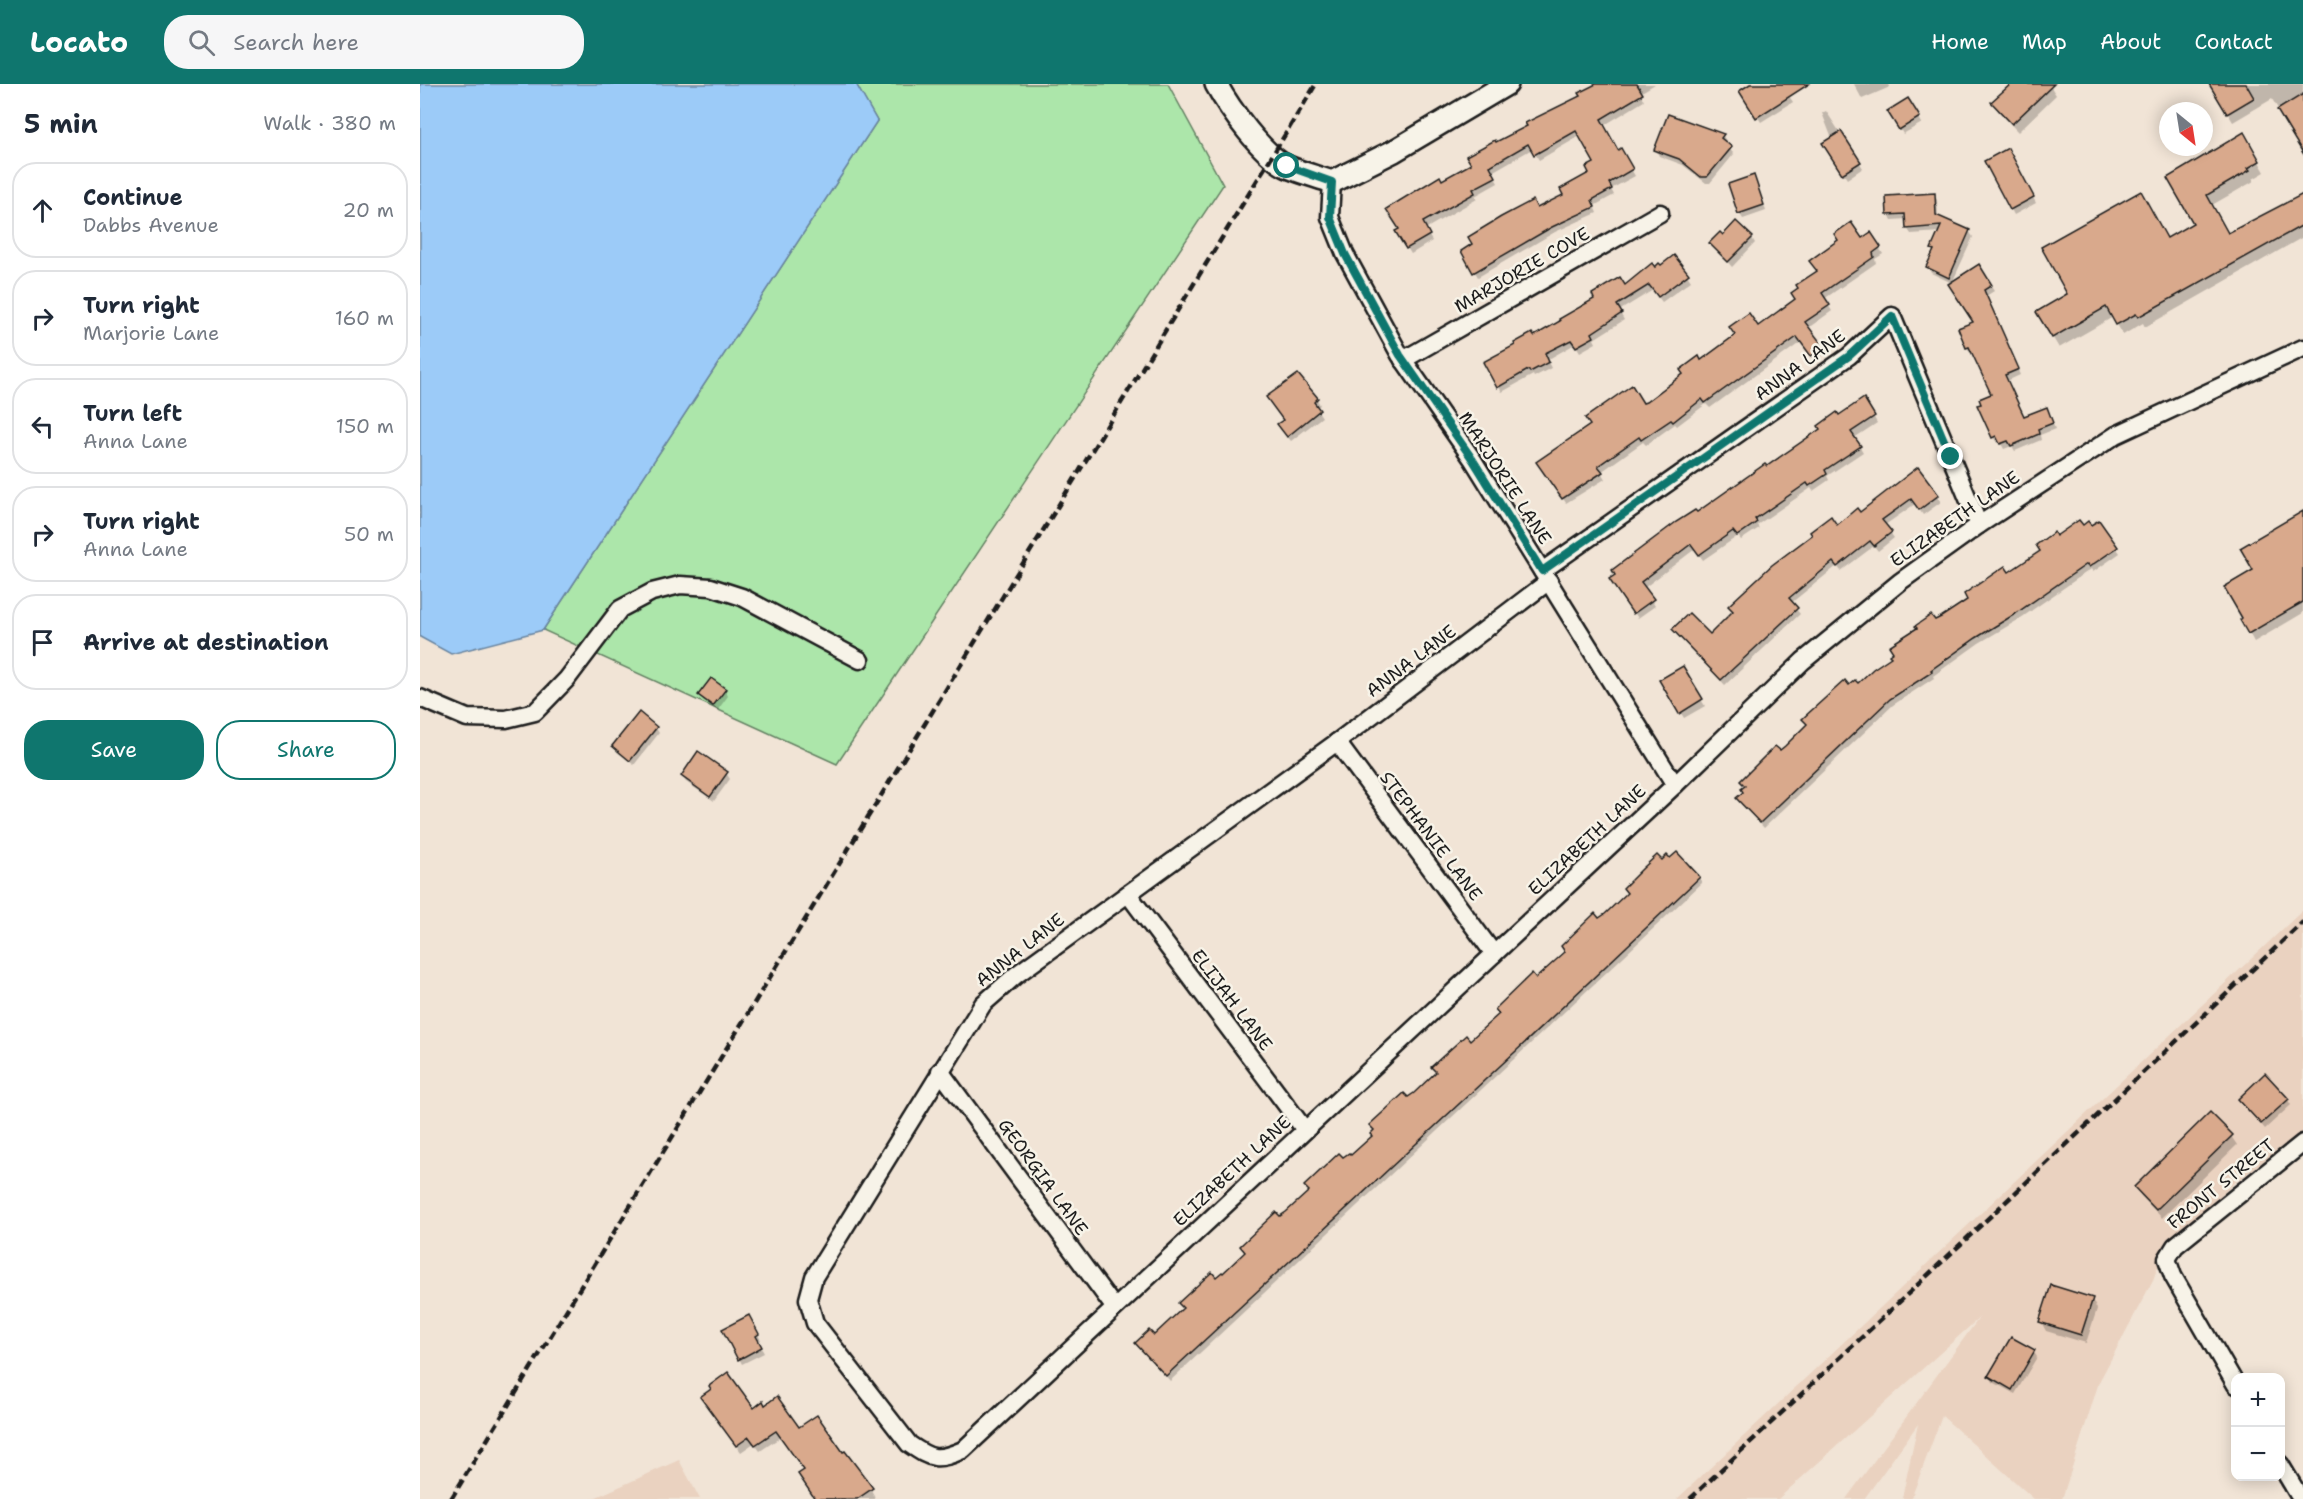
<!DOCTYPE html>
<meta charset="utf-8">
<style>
:root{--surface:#fff;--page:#f6f6f7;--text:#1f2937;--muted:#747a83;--line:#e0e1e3;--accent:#0f766e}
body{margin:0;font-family:"Shantell Sans",sans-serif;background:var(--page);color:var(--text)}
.controls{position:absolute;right:18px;bottom:18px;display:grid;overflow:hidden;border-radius:12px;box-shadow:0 3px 15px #0003}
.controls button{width:54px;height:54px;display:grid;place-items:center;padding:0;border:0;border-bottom:2px solid var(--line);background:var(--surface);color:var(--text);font:30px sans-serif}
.compass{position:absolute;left:1739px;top:18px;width:54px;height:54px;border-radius:50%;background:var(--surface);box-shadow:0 3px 15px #0003;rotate:150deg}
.stop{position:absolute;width:18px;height:18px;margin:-14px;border:4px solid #0f766e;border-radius:50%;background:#fff}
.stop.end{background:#0f766e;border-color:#fff;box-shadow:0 2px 6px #0008}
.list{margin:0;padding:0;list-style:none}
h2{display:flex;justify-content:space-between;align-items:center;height:78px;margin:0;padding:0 24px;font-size:26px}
h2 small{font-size:20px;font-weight:400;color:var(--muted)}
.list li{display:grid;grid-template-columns:39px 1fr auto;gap:18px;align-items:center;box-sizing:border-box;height:96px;margin:0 12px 12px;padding:0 12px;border:2px solid var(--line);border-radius:24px}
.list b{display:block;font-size:22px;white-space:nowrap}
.list p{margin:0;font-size:20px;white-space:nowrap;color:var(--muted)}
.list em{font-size:20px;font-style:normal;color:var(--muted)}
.actions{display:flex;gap:12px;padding:18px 24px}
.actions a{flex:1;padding:14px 0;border:2px solid var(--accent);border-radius:24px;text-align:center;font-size:21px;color:var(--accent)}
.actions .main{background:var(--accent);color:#fff}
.icon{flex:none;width:33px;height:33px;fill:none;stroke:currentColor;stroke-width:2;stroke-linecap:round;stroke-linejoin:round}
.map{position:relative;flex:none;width:1883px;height:1415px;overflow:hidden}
header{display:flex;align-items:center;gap:36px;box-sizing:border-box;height:84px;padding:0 30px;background:var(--accent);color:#fff}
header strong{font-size:28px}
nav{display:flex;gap:33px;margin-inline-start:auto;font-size:21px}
.search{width:420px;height:54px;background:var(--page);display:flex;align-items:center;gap:15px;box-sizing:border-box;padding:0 21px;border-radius:24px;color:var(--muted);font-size:22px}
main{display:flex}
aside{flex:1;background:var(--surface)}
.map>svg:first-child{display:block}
</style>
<header>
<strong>Locato</strong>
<div class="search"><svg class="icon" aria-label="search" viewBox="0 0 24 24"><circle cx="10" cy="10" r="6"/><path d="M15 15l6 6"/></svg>Search here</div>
<nav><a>Home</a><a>Map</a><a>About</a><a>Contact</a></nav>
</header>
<main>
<aside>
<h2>5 min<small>Walk · 380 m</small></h2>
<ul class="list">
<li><svg class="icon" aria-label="ahead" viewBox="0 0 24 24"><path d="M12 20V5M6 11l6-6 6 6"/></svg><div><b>Continue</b><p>Dabbs Avenue</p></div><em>20 m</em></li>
<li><svg class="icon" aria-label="right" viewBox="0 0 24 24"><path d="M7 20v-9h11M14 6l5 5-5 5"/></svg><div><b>Turn right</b><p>Marjorie Lane</p></div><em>160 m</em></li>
<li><svg class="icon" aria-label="left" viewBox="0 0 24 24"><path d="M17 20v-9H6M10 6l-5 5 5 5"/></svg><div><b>Turn left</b><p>Anna Lane</p></div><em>150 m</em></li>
<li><svg class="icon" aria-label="right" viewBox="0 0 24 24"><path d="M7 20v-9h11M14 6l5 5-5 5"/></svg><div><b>Turn right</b><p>Anna Lane</p></div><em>50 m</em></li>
<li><svg class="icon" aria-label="arrive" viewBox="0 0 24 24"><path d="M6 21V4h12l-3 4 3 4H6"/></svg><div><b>Arrive at destination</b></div></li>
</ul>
<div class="actions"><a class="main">Save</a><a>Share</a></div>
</aside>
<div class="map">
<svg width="1883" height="1415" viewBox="0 0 1883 1415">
<rect width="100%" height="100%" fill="#f1e4d6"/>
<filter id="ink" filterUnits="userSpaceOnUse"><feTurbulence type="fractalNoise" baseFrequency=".0167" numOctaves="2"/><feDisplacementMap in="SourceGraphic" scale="12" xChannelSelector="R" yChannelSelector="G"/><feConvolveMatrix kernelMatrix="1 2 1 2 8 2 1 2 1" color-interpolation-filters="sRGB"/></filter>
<g filter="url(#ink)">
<g fill="#ead2c0">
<path d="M1883 826V1048L1813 1100 1742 1171 1733 1196 1679 1298 1642 1415H1614L1522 1332 1491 1415 1482 1414 1498 1340 1444 1415H1426L1559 1234 1358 1415H1257Z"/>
<path d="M259 1376 280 1415H172Z"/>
</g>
<path fill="#ace6aa" stroke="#648163" stroke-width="1.5" d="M436 0H748L803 101 417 680 123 546 457 37Z"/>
<path fill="#9ccbf8" stroke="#6985a0" stroke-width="1.5" d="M0 0H436L457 37 123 546 31 570 0 553Z"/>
<g fill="#0003">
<path d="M1178 0H1235L1220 9 1224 17 1183 42 1197 68 1200 66 1215 92 1191 105 1194 111 1174 122 1177 129 1135 148 1058 193 1043 167 1145 111 1171 90 1176 80 1160 52 1119 76 1112 65 1072 88 1078 99 1055 112 1057 115 1005 145 1012 157 991 170 977 147 1021 98 1053 80 1076 60 1162 13Z"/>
<path d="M1333 0H1361L1373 18 1341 38 1321 8Z"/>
<path d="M1434 0H1469L1470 3 1442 15Z"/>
<path d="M1593 0H1629L1636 11 1598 48 1578 27 1573 18Z"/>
<path d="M1790 0H1883V62L1881 63 1852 15 1813 38Z"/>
<path d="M1488 16 1502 39 1483 50 1469 27Z"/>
<path d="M1406 27 1443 84 1427 95 1407 64 1414 60 1402 29Z"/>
<path d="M1823 50 1845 88 1833 95 1834 97 1792 121 1808 151 1883 112V153L1725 243 1723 239 1703 251 1693 233 1639 264 1618 229 1775 140 1749 95Z"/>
<path d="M1303 52 1306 57 1304 59 1314 70 1290 99H1286L1263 81 1239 72 1236 66Z"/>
<path d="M1588 66 1616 119 1594 131 1566 78Z"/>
<path d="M1334 93 1346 127 1323 135 1319 129Z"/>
<path d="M1514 110 1517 116 1518 133 1549 147 1553 153 1532 199 1511 189 1508 183 1520 148 1491 150 1487 144V135L1472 136 1469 130Z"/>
<path d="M1451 150 1463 170 1455 175 1456 179 1404 215 1412 227 1388 244 1406 269 1395 277 1381 258 1290 324 1286 320 1257 342 1255 340 1226 361 1223 358 1181 388 1185 395 1146 419 1122 384 1227 319 1281 278 1338 244 1377 216Z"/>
<path d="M1303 153 1332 154 1335 159 1312 183 1291 159Z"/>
<path d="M1558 183 1574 207 1566 212 1600 291 1587 297 1604 334 1629 330 1635 345 1620 351 1621 356 1595 367 1592 362 1584 365 1580 358 1577 359 1573 353V311L1553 268 1550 269 1547 263 1555 239Z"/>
<path d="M1234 185 1267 191 1271 197 1242 218 1233 206 1199 227 1204 236 1174 255 1176 259 1160 268 1155 260 1127 276 1131 284 1114 293 1113 291 1082 308 1065 279 1113 254Z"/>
<path d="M897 315 900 321 896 324 902 333 871 357 862 346Z"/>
<path d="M1444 316 1457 339 1434 354 1443 368 1407 392 1409 396 1393 407 1391 404 1337 441 1339 444 1321 456 1318 452 1283 476 1275 465 1224 504 1235 522 1218 534 1194 501 1276 430 1347 384Z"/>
<path d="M1498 386 1521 418 1503 431 1495 420 1465 441 1474 454 1458 467 1454 462 1421 487 1417 482 1371 519 1380 530 1305 601 1257 550 1254 545 1290 552 1417 443 1439 430Z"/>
<path d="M1883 429V529L1834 558 1822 536 1824 535 1835 487Z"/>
<path d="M1678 438 1700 469 1673 488 1671 485 1598 536 1559 559 1513 592 1514 594 1473 621 1344 744 1322 720 1326 703 1322 697 1359 669 1388 642 1384 636 1429 603 1438 601 1514 538 1622 467 1636 454 1662 443H1671Z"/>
<path d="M1262 584 1285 622 1264 634 1241 597Z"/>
<path d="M305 606 308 612 297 627 283 616 280 611Z"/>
<path d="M236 644 239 649 214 681 197 668 194 662Z"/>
<path d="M306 689 310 695 294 717 266 698 262 692Z"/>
<path d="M1242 778 1279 793 1282 799 750 1297 717 1259 734 1253 764 1225 760 1219 803 1192 889 1108 886 1102 923 1075 930 1073 953 1053 954 1047 951 1041 988 1016 1017 989 1013 983 1050 958Z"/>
<path d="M1820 1015 1868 1016 1871 1021 1845 1045Z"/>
<path d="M1811 1052 1817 1061 1742 1134 1721 1112 1715 1103Z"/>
<path d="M1672 1216 1677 1225 1666 1259 1626 1247 1621 1238Z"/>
<path d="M328 1233 341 1256 338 1258 344 1269 322 1280 304 1246Z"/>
<path d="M1614 1268 1617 1273 1595 1310 1573 1298 1570 1292Z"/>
<path d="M286 1320 333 1326 379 1346 423 1371 451 1405 455 1415H395L385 1387 361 1353 340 1367 334 1359 321 1368Z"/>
</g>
<g fill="#d9a98c" stroke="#1c1c1c" stroke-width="1.5">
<path d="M1176 0H1217L1223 10 1181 35 1198 66 1201 64 1213 85 1189 99 1192 105 1172 116 1175 123 1132 143 1053 189 1041 167 1052 160 1048 153 1081 133 1113 116 1117 124 1143 111 1140 105 1169 89 1166 83 1174 79 1156 47 1114 71 1108 60 1070 82 1076 93 1053 105 1055 109 1003 138 1010 151 986 165 975 147 979 145 966 125 1020 92 1022 96 1051 80 1046 72 1075 56 1076 58 1107 42 1105 39 1160 12 1158 9Z"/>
<path d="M1330 0H1389L1336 34 1319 7Z"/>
<path d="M1591 0H1634L1592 40 1571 18Z"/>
<path d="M1789 0H1826L1834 14 1807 30Z"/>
<path d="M1883 10V69L1857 26Z"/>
<path d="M1488 14 1500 33 1479 46 1467 27Z"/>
<path d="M1248 30 1304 50 1301 54 1312 63 1287 93H1281L1259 75 1234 66Z"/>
<path d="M1421 47 1441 78 1422 90 1402 59Z"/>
<path d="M1824 48 1840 77 1828 84 1830 86 1787 111 1808 149 1883 110V141L1718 233 1716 230 1696 241 1686 223 1632 254 1616 228 1647 210 1621 163 1721 107 1747 154 1773 139 1747 94Z"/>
<path d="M1588 64 1614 113 1590 126 1564 77Z"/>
<path d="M1334 91 1344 121 1318 130 1308 100Z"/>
<path d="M1515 109 1516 131 1550 146 1529 194 1506 183 1514 166 1511 165 1521 142 1486 145 1485 130 1467 131 1466 112Z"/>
<path d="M1316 137 1333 153 1308 178 1289 159 1300 148 1303 151Z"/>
<path d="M1431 138 1442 154 1451 148 1461 163 1453 169 1454 173 1402 209 1410 221 1385 238 1404 263 1391 272 1377 253 1285 319 1282 315 1253 338 1251 336 1221 356 1219 353 1178 382 1183 388 1142 415 1116 378 1170 341 1165 334 1212 301 1223 319 1226 318 1263 290 1260 286 1279 272 1281 276 1315 251 1309 243 1329 229 1338 242 1375 215 1371 209 1378 204 1376 201 1397 187 1389 177 1418 156 1414 150Z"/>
<path d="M1254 171 1269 190 1238 213 1229 201 1197 221 1202 229 1172 249 1174 253 1156 263 1151 256 1125 269 1129 278 1110 288 1108 286 1077 304 1063 278 1095 261 1094 259 1112 249 1114 252 1140 237 1139 235 1174 215 1172 210 1200 193 1205 201 1232 179 1235 183 1239 179 1241 181Z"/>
<path d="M1559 180 1572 201 1564 206 1599 285 1585 291 1604 332 1627 323 1633 339 1618 345 1619 350 1591 362 1588 357 1580 360 1576 352 1572 354 1557 321 1561 320 1559 315 1571 310 1549 263 1546 264 1538 244 1553 238 1528 200Z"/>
<path d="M878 290 898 314 894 318 900 326 867 353 857 340 863 336 846 313Z"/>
<path d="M1444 314 1455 332 1431 348 1441 362 1405 386 1407 390 1389 402 1387 399 1335 435 1337 438 1317 452 1313 447 1279 471 1271 460 1221 498 1234 515 1213 530 1189 495 1195 491 1192 486 1256 438 1275 426 1277 428 1345 380 1347 382 1400 345 1398 342 1417 328 1419 331Z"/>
<path d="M1498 383 1519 411 1499 426 1491 415 1462 436 1472 448 1454 462 1450 457 1417 483 1413 478 1369 514 1378 524 1301 596 1252 545 1269 529 1290 550 1313 527 1308 522 1352 481 1392 451 1390 448 1411 432 1417 441 1437 424 1440 428Z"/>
<path d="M1883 427V518L1828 550 1820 536 1822 534 1804 503 1833 486 1820 464Z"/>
<path d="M1659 436 1663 441 1668 437 1671 441 1679 436 1698 463 1669 483 1667 480 1595 530 1556 554 1511 586 1512 588 1470 615 1340 739 1316 714 1323 708 1321 705 1325 702 1320 697 1355 662 1360 666 1365 662 1387 640 1382 635 1425 596 1429 601 1435 596 1438 599 1453 585 1471 573 1469 571 1473 568 1469 562 1497 544 1495 542 1511 531 1515 536 1521 533 1547 516 1544 510 1585 482 1589 488 1620 467 1616 461 1634 448 1636 452Z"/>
<path d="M1263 582 1283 615 1259 630 1239 596Z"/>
<path d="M291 594 306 605 293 622 278 611Z"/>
<path d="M219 628 237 643 210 677 192 662Z"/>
<path d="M278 667 308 688 290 713 261 692Z"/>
<path d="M1257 768 1280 793 1095 968 746 1292 715 1259 729 1246 734 1251 749 1237 763 1224 758 1219 792 1188 796 1193 802 1188 803 1189 825 1168 820 1162 856 1128 860 1132 866 1128 889 1107 884 1102 919 1069 923 1073 929 1069 931 1071 952 1052 950 1050 954 1046 949 1041 984 1009 988 1013 994 1009 1016 988 1011 983 1046 951 1050 956 1079 930 1075 925 1112 889 1116 894 1145 868 1141 862 1175 829 1179 834 1185 830 1207 809 1203 804 1223 784 1237 771 1242 776 1247 771 1250 774Z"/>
<path d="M1845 989 1869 1015 1841 1040 1818 1015Z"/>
<path d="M1790 1028 1813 1051 1736 1126 1714 1103Z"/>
<path d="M1631 1201 1673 1214 1661 1251 1619 1238Z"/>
<path d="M329 1231 339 1250 336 1252 342 1263 318 1276 302 1245Z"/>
<path d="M1591 1253 1615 1266 1592 1306 1568 1292Z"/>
<path d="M308 1288 334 1324 343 1317 345 1321 357 1312 379 1343 397 1331 423 1368 425 1367 453 1404 437 1415H395L378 1390 384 1386 356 1347 335 1361 329 1353 316 1362 280 1313 291 1305 289 1302Z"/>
</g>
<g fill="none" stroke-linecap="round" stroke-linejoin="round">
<g stroke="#1c1c1c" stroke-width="21">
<g id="minor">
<path d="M912 98 910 133 925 170 980 271 1053 376 1255 701"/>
<path d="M983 276 1240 129"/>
<path d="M1122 487 1429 272 1472 232 1559 441"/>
<path d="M1129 497 917 658 596 891 563 920 394 1193 388 1215 395 1239 489 1360C512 1376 517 1377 543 1366L1255 701 1383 577 1481 497 1559 441 1696 351 1883 264"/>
<path d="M0 614 47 634 86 635 115 628 147 595 200 525 232 508 260 501 291 503 322 513 440 576"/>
<path d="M917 658 1074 870"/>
<path d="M708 810 885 1046"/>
<path d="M520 987 694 1223"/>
<path d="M1816 1301 1753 1192 1747 1175 1755 1162 1883 1059"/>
<path d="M1860 1380 1881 1415"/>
</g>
</g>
<g stroke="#1c1c1c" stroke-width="26">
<path id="tertiary" d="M796 0C809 24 843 72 868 83 882 89 898 93 912 98L974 67 1087 0"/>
</g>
<use href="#minor" stroke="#f7f3e8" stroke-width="16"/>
<use href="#tertiary" stroke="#f7f3e8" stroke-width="21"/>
<g stroke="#1c1c1c" stroke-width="4.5" stroke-dasharray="9 4.5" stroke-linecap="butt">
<path d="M31 1415 896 0"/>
<path d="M1270 1415 1883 838"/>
</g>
</g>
</g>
<g fill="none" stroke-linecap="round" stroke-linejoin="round" filter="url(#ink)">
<path stroke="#0f766e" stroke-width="8" d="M867 82 912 98 910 133 925 170 980 271 1053 376 1122 487 1429 272 1472 232 1531 373"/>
</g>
<g text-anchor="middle" stroke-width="5" stroke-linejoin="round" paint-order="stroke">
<g font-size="18" fill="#1c1c1c" stroke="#f7f3e8">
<text transform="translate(1102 186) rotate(-30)" y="6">MARJORIE COVE</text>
<text transform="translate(1380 281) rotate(-36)" y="6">ANNA LANE</text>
<text transform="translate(1085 394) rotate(57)" y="6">MARJORIE LANE</text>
<text transform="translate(1535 435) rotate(-35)" y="6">ELIZABETH LANE</text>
<text transform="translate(991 577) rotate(-37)" y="6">ANNA LANE</text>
<text transform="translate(1011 752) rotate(53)" y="6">STEPHANIE LANE</text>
<text transform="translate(1167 756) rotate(-43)" y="6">ELIZABETH LANE</text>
<text transform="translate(600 866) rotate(-38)" y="6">ANNA LANE</text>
<text transform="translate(812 916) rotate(53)" y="6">ELIJAH LANE</text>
<text transform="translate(812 1087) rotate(-43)" y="6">ELIZABETH LANE</text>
<text transform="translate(623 1093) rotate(54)" y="6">GEORGIA LANE</text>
<text transform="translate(1801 1100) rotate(-39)" y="6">FRONT STREET</text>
</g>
</g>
</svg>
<div class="controls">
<button>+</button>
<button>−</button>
</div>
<svg class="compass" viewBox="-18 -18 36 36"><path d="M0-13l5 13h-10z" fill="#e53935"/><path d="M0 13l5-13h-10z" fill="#747a83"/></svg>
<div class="stop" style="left:867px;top:82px"></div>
<div class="stop end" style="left:1531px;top:373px"></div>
</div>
</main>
